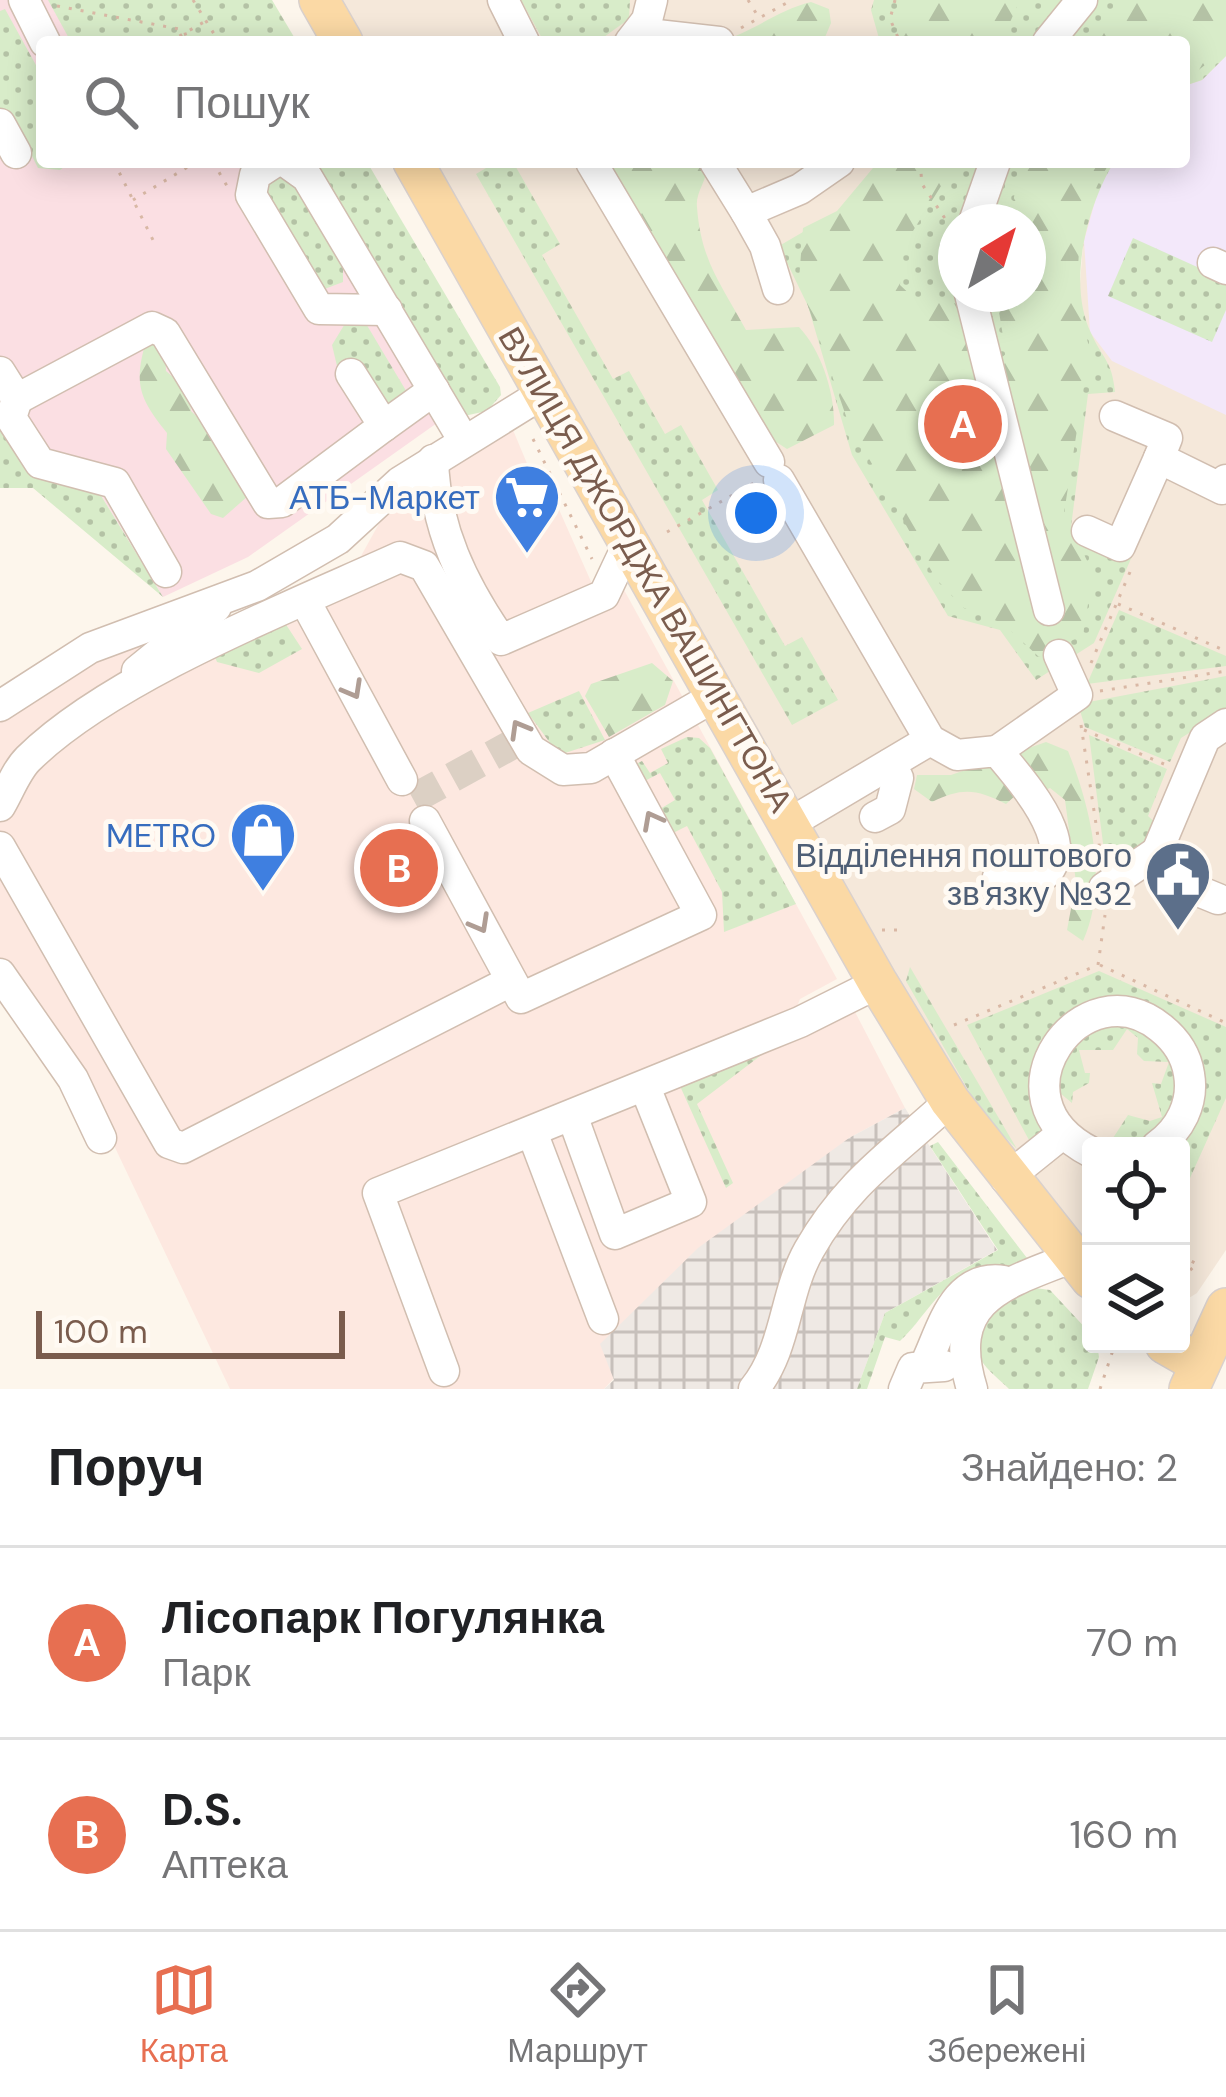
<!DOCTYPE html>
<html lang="uk">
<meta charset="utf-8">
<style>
:root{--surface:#fff;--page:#f6f6f6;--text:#202124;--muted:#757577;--line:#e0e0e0;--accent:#e76f51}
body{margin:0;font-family:"DM Sans",sans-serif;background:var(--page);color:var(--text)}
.controls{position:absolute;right:36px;bottom:36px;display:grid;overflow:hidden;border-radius:12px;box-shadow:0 6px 30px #0003}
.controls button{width:108px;height:108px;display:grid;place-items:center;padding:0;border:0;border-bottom:3px solid var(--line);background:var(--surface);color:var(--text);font:60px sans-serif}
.compass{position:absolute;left:938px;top:204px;width:108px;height:108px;border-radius:50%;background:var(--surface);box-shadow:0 6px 30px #0003;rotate:38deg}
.scale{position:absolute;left:36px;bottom:30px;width:309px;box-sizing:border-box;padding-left:12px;border:6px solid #7a5c4d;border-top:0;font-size:33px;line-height:42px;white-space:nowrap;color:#7a5c4d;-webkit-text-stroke:9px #fffaf3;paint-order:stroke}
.you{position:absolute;left:756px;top:513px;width:42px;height:42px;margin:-30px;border:9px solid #fff;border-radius:50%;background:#1a73e8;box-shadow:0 0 0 18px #1a73e833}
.badge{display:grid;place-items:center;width:78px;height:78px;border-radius:50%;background:var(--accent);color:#fff;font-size:39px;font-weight:700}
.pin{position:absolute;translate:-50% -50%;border:6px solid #fff;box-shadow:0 3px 12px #0006}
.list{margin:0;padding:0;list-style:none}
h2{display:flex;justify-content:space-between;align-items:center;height:156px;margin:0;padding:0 48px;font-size:51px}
h2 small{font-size:39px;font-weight:400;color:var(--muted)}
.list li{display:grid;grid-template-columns:78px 1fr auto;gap:36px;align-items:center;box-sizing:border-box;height:192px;padding:0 48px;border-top:3px solid var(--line)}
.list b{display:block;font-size:45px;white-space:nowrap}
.list p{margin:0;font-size:39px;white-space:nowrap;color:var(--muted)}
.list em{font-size:39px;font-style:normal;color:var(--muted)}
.icon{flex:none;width:66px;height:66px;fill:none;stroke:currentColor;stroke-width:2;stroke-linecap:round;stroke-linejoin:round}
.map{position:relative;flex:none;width:1226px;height:1389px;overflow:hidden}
.search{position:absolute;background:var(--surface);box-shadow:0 6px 30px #0003;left:36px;right:36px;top:36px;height:132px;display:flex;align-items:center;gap:30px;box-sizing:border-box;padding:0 42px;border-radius:12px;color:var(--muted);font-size:45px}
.sheet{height:540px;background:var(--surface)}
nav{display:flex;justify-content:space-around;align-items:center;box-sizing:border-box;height:168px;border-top:3px solid var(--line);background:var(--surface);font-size:33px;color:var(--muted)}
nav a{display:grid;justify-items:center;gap:6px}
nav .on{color:var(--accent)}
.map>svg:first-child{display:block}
</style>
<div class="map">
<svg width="1226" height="1389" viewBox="0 0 1226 1389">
<defs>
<pattern id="industrial-grid" width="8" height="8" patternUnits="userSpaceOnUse" patternTransform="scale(3)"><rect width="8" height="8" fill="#efe9e4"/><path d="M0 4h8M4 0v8" fill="none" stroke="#c7c0bb"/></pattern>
<pattern id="green-dots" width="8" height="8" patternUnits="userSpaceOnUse" patternTransform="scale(3)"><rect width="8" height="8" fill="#d8ecc9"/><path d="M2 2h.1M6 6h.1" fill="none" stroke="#b4c2a5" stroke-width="1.8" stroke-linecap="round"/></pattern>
<pattern id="forest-firs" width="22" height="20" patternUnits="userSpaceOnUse" patternTransform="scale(3)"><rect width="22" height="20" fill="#d8ecc9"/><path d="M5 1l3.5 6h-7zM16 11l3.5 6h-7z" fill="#b4c2a5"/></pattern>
</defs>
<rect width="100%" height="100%" fill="#fdf6ec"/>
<g fill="#f5e8da">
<path d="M331 0H918L920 42H355Z"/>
<path d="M1226 35V1250L1197 1293 1181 1303V1146H1091V1258L932 1052 425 162H909L824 256 1061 542 1089 162H1184V56Z"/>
</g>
<path fill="#fde8e0" d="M513 430 531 473 541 469 593 586 623 588 837 979 800 999 795 1012 854 1010 905 1108 849 1138 799 1178 604 1389H230L79 1072 0 966V720L89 659 180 615 193 639 361 556 391 502Z"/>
<path fill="url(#industrial-grid)" d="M905 1108 997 1250 885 1313 857 1389H604L614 1380 600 1344 698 1248 849 1138Z"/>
<path fill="#f3e8fa" d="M1226 56V415L1112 361 1090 332 1084 241 1099 187 1114 162H1184V86L1202 80Z"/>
<path fill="#fbdfe3" d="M0 0H220L245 42H42V162H316L461 406 248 557 163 597 97 489 0 424Z"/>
<g fill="url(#green-dots)" fill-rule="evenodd">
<path d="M48 0H272L297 42H71Z"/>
<path d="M521 0H630L629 19 597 42H544Z"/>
<path d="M874 0H1226V56L1202 80 1184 86V42H880L871 10Z"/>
<path d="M5 9 42 76V162H71L60 170 38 168 31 154 26 156 0 109V11Z"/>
<path d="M308 162H367L500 387 501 395 487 411 464 416Z"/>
<path d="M496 162H513L560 244 542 255 613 379 629 371 665 434 681 425 718 490 702 500 785 646 802 637 838 700 792 725 476 174Z"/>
<path d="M890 162H1114C1087 206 1067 283 1091 333 1103 360 1112 360 1115 392L1088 394 1071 527 1126 553 1169 472 1094 643 1036 680 1000 630 948 616 852 455 808 306 779 246 875 190ZM956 222H1028V294H956Z"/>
<path d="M282 175 292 179 343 265V282L322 290 266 198 268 182Z"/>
<path d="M1133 238 1226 280V310L1212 342 1108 296Z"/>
<path d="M346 322H365L408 394 384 409 337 366 332 345Z"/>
<path d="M0 424 97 489 163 597 33 488H0Z"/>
<path d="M1119 610 1226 656V666L1087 684Z"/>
<path d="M283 620 302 649 259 673 217 662 215 657Z"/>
<path d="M1226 676V710L1181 738 1170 762 1085 727 1078 704Z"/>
<path d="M579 691 605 740 559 755 528 713Z"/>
<path d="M1089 735 1167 769 1148 816 1160 827 1114 875 1107 874Z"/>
<path d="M687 737 699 738 710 748 796 904 724 932 722 892 687 826 667 836 655 812 675 800 660 773 639 784 632 766 642 761 650 773 668 763 661 749Z"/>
<path d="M910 967 1017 1149 982 1114 906 981Z"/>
<path d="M1099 971 1226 1027V1098L1181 1198V1146H1175L1183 1032 1064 1019 1045 1129 1029 1140 967 1025Z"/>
<path d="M1139 1025 1174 1053 1181 1098 1157 1135 1128 1145 1113 1138 1128 1115 1150 1121 1162 1117 1152 1083 1161 1084 1169 1062 1144 1061 1137 1054 1138 1038 1127 1029 1113 1050H1079L1085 1073H1090L1089 1083 1073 1092 1072 1103 1060 1093C1056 1062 1075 1048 1094 1028Z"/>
<path d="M761 1048 764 1053 697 1104 733 1183 726 1188 680 1086Z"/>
<path d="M938 1142 1027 1258C1011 1272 989 1265 970 1273 938 1286 924 1319 900 1341L885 1337 867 1389H857L885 1313 998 1250 930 1146Z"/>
<path d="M1035 1288 1050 1290 1091 1334V1344H1097L1099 1357 1088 1389H1009C1001 1381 987 1370 981 1360 965 1326 1008 1296 1035 1288Z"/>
</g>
<g fill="url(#forest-firs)">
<path d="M901 0H1020L1001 42H897Z"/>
<path d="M1122 0H1226V49L1184 81V42H1080Z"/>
<path d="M811 2 829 9 831 23 823 42H718C752 33 777 10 811 2Z"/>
<path d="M604 162H707C709 179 695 192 697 207 701 261 721 284 746 330L799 327C821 350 835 393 834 425L787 449 767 436Z"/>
<path d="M878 162H956L903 247 900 285 918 302 952 299 987 369 1006 354 996 294H1028V222H1009L1021 162H1110C1070 227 1071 293 1094 363L1084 385 1064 513 1093 573 1083 635 1039 657 1002 623 964 608 936 579 847 419 799 280 803 228 837 211Z"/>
<path d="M148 334 165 349 166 371 189 391 191 411 219 438 248 496 223 518 211 514 166 449 167 433C136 395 134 381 148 334Z"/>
<path d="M652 663 673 681 665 705 609 737 585 696 591 684Z"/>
<path d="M1046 742 1068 751C1091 808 1109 884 1083 941L1067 930 1076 882 1065 800 1050 788 1032 796 1016 795 1006 804C977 789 962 787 932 802L914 789 917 775H951Z"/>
</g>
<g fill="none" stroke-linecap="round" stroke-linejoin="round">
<path stroke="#dcd0c4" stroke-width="30" stroke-dasharray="30 15" stroke-linecap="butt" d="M413 799 524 738"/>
<g stroke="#d1beb0" stroke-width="33">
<g id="minor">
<path d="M24 0 45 42"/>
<path d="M503 0 524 42"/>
<path d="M639 33 719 42"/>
<path d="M630 42 647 20 652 0"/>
<path d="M1048 42 1082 0"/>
<path d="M0 124 16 153"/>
<path d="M275 162 255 175 251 195 319 309 387 310"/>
<path d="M286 162 307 177 464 441"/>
<path d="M591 162 769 462"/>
<path d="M715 162 746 212 800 189 839 162"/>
<path d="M746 212 765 246 778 289"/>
<path d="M974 222 995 162"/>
<path d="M1213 263 1226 269"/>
<path d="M970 294 1049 610"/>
<path d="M0 372 17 399 152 327 165 333 268 503 282 502 384 426 351 374"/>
<path d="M17 399 11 418 40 463 115 483 166 572"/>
<path d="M1115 416 1167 438 1159 458"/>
<path d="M384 426 434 390"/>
<path d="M433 460C435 528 463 585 501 640L604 595 629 542"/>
<path d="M779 480 930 740 957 755 997 751C1027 787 1099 867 1018 887L998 877"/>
<path d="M1087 531 1120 546 1159 458 1222 489 1226 480"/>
<path d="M305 601 402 780"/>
<path d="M137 671 216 607"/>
<path d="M0 706 90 648 257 586 338 539 400 482 545 392"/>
<path d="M997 751 1077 695 1059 655"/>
<path d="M0 806C9 791 16 771 28 759 111 677 292 606 400 557L424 566 531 750 563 770 591 768 717 695"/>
<path d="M875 817 890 809 898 778 890 764"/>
<path d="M425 821 521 998 701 915 614 754"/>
<path d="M790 823 930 740"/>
<path d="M0 847 169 1143 183 1148 511 981"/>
<path d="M1104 888 1157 852"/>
<path d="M1218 899 1196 890 1157 852 1205 738 1226 724"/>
<path d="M0 974 73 1079 101 1138"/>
<path d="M572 1115 615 1234 691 1202 645 1087"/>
<path d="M532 1132 603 1319"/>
<path d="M1091 1152C984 1098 1084 964 1161 1028 1176 1040 1186 1054 1189 1074 1194 1103 1180 1130 1157 1146"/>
<path d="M1006 1179 1062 1134"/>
<path d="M926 1363C943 1327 954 1274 1004 1281"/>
<path d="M444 1371 378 1193 800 1022 878 983"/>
<path d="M754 1389C787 1348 784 1294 809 1250 848 1181 894 1153 950 1101"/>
<path d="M904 1389 913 1368 944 1366"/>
<path d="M972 1389C945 1301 1000 1285 1071 1258"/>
</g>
</g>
<g stroke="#dad1cd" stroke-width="42">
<g id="major">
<path d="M319 0 343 42"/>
<path d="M413 162 878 983 950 1101 1091 1279"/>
<path d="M1165 1344 1200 1364"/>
<path d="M1189 1389 1226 1308"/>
</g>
</g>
<g stroke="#d9b8a5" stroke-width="3" stroke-dasharray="3 9" stroke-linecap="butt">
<path d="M193 0 219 42"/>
<path d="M748 0 759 18"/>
<path d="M895 0 890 19 900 42"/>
<path d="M57 6 184 30 188 42"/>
<path d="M741 28 792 0"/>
<path d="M169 42 204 22"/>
<path d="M114 162 155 244"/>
<path d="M213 162 227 186"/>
<path d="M920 162 922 184 946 220 950 218"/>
<path d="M133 200 196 162"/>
<path d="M533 439 592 559"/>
<path d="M667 532 754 483"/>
<path d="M1118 604 1226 651"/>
<path d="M1091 663 1130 572"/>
<path d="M1100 691 1226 671"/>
<path d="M1081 725 1101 857"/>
<path d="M1084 730 1164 764"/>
<path d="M882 930H898"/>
<path d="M1100 965 1226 1023"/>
<path d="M954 1025 1098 965 1105 915"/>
<path d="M1181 1256 1197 1264 1181 1278"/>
<path d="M1100 1389 1115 1344"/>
</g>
<use href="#minor" stroke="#fff" stroke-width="30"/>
<use href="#major" stroke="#fbd9a5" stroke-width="39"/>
</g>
<defs><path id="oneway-chevron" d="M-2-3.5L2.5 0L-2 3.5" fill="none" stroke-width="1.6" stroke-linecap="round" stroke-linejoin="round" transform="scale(3)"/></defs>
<g stroke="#af9d94">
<use href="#oneway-chevron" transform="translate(353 690) rotate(61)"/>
<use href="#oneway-chevron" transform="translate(519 729) rotate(-120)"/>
<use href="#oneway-chevron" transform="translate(652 820) rotate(-118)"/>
<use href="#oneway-chevron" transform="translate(480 924) rotate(61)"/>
</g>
<defs>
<g id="supermarket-pin" transform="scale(3.45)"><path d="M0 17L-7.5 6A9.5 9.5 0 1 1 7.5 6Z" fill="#3f7fe0" stroke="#fffaf3"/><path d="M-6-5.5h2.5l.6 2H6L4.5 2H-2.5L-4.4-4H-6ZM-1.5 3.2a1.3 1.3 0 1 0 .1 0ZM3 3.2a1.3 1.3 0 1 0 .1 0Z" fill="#fff"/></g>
<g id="shop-pin" transform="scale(3.45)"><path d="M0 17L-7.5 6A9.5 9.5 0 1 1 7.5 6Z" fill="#3f7fe0" stroke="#fffaf3"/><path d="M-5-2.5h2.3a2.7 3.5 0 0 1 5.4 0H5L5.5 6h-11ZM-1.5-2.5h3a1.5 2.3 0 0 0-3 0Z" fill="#fff"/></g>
<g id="civic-pin" transform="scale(3.45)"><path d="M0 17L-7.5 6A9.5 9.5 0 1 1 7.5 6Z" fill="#5c6f8a" stroke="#fffaf3"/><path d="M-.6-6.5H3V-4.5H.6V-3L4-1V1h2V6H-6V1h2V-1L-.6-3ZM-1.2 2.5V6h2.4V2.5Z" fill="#fff"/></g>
</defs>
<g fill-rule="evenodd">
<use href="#supermarket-pin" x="527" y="497"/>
<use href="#shop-pin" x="263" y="835"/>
<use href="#civic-pin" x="1178" y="874"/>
</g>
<g text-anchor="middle" stroke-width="10" stroke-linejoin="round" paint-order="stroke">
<g font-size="33" fill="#366cbe" stroke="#fffaf3" text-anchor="end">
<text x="480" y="509">АТБ-Маркет</text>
<text x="216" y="847">METRO</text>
</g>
<g font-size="33" fill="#7a5c4d" stroke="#fffaf3">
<text transform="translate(646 569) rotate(60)" y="12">ВУЛИЦЯ ДЖОРДЖА ВАШИНГТОНА</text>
</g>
<g font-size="33" fill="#4e5e75" stroke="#fffaf3" text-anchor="end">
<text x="1132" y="867">Відділення поштового<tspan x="1132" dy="38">зв'язку №32</tspan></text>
</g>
</g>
</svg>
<div class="controls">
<button><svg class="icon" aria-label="locate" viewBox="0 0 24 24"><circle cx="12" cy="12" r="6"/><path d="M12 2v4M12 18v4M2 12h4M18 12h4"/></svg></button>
<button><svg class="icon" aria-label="layers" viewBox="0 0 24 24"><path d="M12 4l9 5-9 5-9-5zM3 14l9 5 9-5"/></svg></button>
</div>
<svg class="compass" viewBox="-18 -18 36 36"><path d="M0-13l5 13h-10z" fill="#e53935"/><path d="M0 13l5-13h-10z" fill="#757577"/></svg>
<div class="scale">100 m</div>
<div class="you"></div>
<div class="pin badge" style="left:963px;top:424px">A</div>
<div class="pin badge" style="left:399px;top:868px">B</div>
<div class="search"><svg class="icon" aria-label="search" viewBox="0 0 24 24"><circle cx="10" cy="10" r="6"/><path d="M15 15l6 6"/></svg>Пошук</div>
</div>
<section class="sheet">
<h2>Поруч<small>Знайдено: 2</small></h2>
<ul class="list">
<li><span class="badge">A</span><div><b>Лісопарк Погулянка</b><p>Парк</p></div><em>70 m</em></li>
<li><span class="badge">B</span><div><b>D.S.</b><p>Аптека</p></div><em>160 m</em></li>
</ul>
</section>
<nav>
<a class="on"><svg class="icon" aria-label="map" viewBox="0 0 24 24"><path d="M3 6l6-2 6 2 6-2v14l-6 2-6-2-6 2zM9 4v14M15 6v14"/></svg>Карта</a>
<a><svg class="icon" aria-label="directions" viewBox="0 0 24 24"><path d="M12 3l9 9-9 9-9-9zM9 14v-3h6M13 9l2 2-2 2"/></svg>Маршрут</a>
<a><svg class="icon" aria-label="saved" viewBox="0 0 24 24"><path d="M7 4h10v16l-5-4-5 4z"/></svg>Збережені</a>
</nav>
